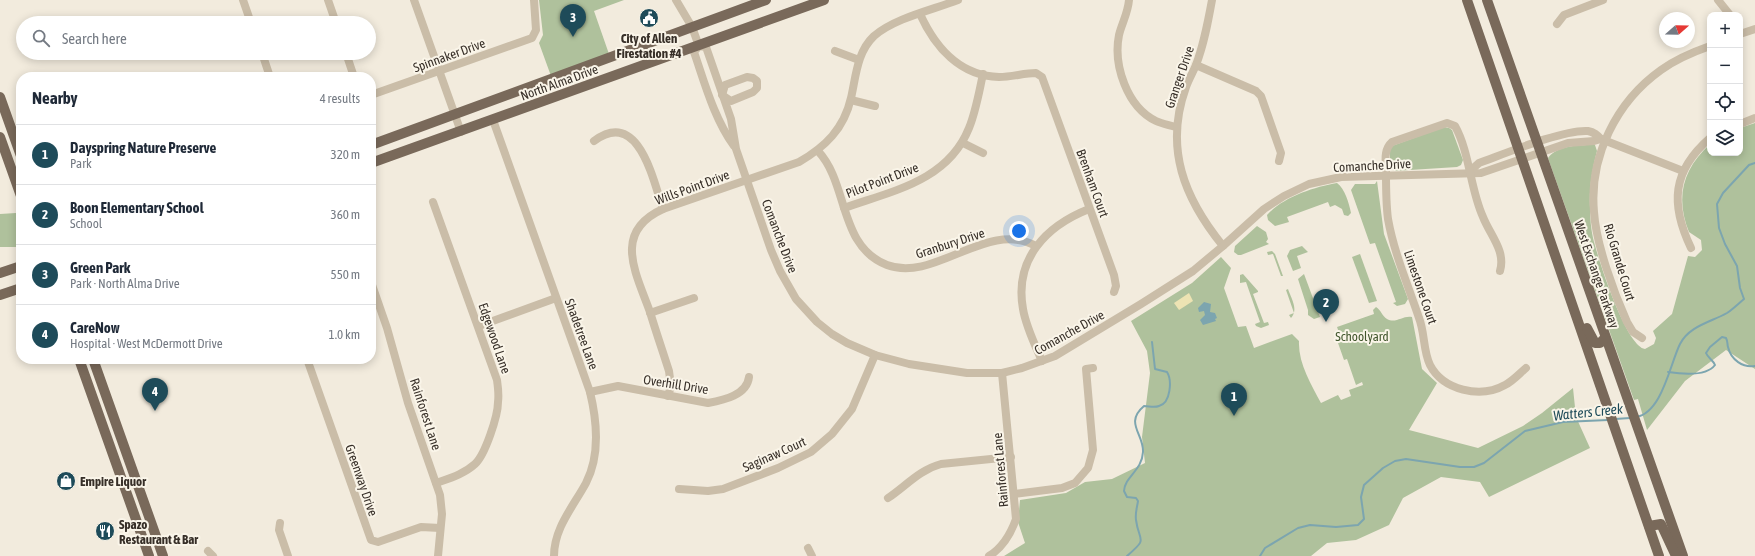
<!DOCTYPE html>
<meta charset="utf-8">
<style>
:root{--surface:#fff;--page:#f6f6f7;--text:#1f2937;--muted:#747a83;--line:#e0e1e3;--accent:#1e4b59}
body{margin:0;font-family:"Asap Condensed",sans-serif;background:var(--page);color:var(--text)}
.controls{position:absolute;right:12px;top:12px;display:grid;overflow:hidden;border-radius:8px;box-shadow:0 2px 10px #0003}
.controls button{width:36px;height:36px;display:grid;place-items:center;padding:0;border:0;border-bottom:1px solid var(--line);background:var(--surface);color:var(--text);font:20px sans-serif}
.compass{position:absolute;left:1659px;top:12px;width:36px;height:36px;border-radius:50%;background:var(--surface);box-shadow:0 2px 10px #0003;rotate:70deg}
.you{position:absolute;left:1019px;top:231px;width:14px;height:14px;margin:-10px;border:3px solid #fff;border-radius:50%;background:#1a73e8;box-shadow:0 0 0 6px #1a73e833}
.badge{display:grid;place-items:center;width:26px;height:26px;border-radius:50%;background:var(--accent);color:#fff;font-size:13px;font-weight:700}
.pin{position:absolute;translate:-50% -33px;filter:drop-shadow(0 1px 2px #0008)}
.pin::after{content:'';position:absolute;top:21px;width:14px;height:12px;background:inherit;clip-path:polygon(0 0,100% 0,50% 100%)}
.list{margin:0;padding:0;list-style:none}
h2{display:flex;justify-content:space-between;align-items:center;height:52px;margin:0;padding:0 16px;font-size:17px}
h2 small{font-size:13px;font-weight:400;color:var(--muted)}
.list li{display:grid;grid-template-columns:26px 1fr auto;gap:12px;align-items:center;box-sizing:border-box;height:60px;padding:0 16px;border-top:1px solid var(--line)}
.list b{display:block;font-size:15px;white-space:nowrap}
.list p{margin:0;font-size:13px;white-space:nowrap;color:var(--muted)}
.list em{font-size:13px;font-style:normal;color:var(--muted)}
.icon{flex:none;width:22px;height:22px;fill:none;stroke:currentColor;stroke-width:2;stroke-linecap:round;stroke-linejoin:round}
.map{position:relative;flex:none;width:1755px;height:556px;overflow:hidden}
.search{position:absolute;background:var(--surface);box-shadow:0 2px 10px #0003;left:16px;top:16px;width:360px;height:44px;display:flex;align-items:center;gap:10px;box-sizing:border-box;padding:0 14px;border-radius:22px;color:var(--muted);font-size:15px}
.panel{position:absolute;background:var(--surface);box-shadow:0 2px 10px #0003;left:16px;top:72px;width:360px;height:292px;border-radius:16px}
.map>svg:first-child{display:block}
</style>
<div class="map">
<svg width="1755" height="556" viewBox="0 0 1755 556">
<rect width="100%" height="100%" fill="#f2ebdd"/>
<g fill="#afc19c">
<path d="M539 0H624L594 11 609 54 551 76 539 43 543 35Z"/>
<path d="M1755 123V369L1726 350 1685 381 1647 430 1638 399 1634 400 1548 158C1557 145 1581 145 1595 145L1597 151C1592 170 1589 188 1590 208 1590 218 1591 229 1593 238 1598 259 1626 346 1645 349L1654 344 1656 338 1653 331 1672 314 1688 256 1695 257 1702 250 1701 240 1689 232C1675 197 1683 169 1710 144V153H1740V128Z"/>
<path d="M1444 127 1449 128 1452 130 1463 160 1461 165 1457 167 1394 171 1390 167V149L1392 146Z"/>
<path d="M1377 181 1384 234 1408 299 1405 304 1397 306 1393 303 1396 302 1375 243 1370 244 1351 190 1355 184H1375Z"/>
<path d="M1337 183C1345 189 1349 203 1351 213L1348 216 1344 215 1342 209 1335 205 1330 207 1328 202 1287 217 1289 222 1275 226 1268 220 1267 215C1283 197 1314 187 1337 183Z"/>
<path d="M16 213 21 227V247H0V214Z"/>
<path d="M1257 226 1266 232 1268 239 1266 242 1269 244 1241 255H1238L1234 252 1235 246Z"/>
<path d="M1302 246 1308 252 1297 256 1301 268 1293 271 1287 256 1290 250Z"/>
<path d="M1272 251 1275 254 1283 276H1281L1273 254 1268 255 1267 252Z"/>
<path d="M1360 254 1377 301 1369 303 1352 257Z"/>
<path d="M1221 257 1231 268 1224 288 1238 327 1246 326 1254 348 1292 334 1299 341C1298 363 1311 384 1321 403L1338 395 1341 400 1351 396 1349 390 1363 385 1362 382 1356 385 1347 359 1344 360 1338 343 1342 341 1337 327 1374 314 1373 310 1376 307C1381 310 1382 316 1387 319 1396 324 1403 315 1412 317L1422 369 1437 383 1409 430 1478 448 1523 426 1542 413 1573 388 1576 417 1590 448 1489 497 1480 482 1441 477 1403 498 1389 525 1356 540 1327 543 1311 556H1004L1025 543 1018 522 1020 500 1066 493 1085 482 1112 479 1145 463 1142 437 1150 373 1147 351 1131 321 1192 283Z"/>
<path d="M1243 274 1258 291V292L1253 294 1264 323 1268 322 1269 325 1261 328 1256 326 1255 324 1260 322 1246 282 1240 283V275Z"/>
<path d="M1304 274 1320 317 1314 319 1308 315V310L1298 279Z"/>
<path d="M1288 289C1291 298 1299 310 1291 318L1289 315 1294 313 1286 290Z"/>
</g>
<path fill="#ede3b3" d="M1189 293 1193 301 1179 310 1174 303Z"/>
<path fill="#7ca5af" d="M1204 302 1211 304 1210 312 1215 313 1217 318 1215 319 1216 321 1203 325 1200 320 1205 315 1204 311 1199 312 1198 308Z"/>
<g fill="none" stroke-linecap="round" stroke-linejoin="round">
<g stroke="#7ca5af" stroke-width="2">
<path d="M1668 372C1681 374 1706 377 1715 365 1713 360 1708 358 1706 353L1710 347 1722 337 1726 338C1728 342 1727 343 1728 347 1731 360 1743 368 1755 366"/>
<path d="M1636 417C1662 413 1670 364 1680 344 1689 326 1711 322 1727 313 1733 309 1739 303 1744 299L1740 288 1737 266 1725 244 1719 228 1717 204 1723 193 1749 165 1755 163"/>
<path d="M1615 419 1630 418"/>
<path d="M1127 556C1149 537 1139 543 1136 520 1135 513 1137 508 1138 501L1136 498 1127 497 1124 491C1125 476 1142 471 1143 452 1144 434 1124 423 1144 406 1149 406 1154 408 1159 406 1171 403 1172 380 1167 372L1155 369 1152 342"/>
<path d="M1260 556 1265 548 1298 528 1310 525 1336 527 1358 525 1364 519 1361 497 1364 485 1383 468 1395 461 1406 459 1460 467H1474L1484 463 1525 431 1563 422 1608 420"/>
</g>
<g stroke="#cabda8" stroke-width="8">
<path d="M243 0 251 23"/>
<path d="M328 0 336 23"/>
<path d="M414 0 461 132"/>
<path d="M676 0 692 27 699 46"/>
<path d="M1129 0C1128 13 1122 23 1119 35 1113 65 1127 107 1156 121 1162 124 1170 125 1176 127"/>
<path d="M1212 0C1208 22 1204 44 1196 65 1193 72 1189 79 1186 87 1164 148 1184 198 1223 246"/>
<path d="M1718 0 1730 15"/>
<path d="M920 14C935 47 960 76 999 77 1012 77 1024 73 1036 73L1042 77 1114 275 1116 286 1114 292"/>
<path d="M1557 24 1564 15 1603 0"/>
<path d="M1740 34 1755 29"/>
<path d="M699 46 706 47 731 119 736 149 771 250 780 271 796 299 817 322 832 334 847 343 875 355 909 364 967 373H1002L1022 368 1055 356 1141 304 1193 271 1223 246 1264 209 1284 196 1309 184 1341 177 1481 173 1568 143 1594 141 1601 139"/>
<path d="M699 46 694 52C705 84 714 118 734 146"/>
<path d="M835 51 859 60"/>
<path d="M262 53 270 77"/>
<path d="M346 53 354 77"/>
<path d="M1196 65 1256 91 1261 96 1281 153 1279 161"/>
<path d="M747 77 753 78 757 81V88L753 92 731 101 722 95 725 85Z"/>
<path d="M371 95 532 38 536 30 534 0"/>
<path d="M851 100 875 106"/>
<path d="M493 120 590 392C597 421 600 456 586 483 573 507 554 528 554 556"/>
<path d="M1740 124 1755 118"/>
<path d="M594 141C639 108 653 180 663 209"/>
<path d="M963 143 983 153"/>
<path d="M818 151C849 184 838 246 887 265 935 283 987 219 1036 246"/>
<path d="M1469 172 1479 163C1504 154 1564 129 1588 131 1594 132 1597 135 1601 139L1683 171"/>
<path d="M433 202 497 380C498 387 499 395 498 402 498 416 485 455 475 464 464 474 450 478 436 483"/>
<path d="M844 208C892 191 948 181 969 128 976 111 979 92 983 74"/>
<path d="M1691 248C1670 204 1672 171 1710 138"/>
<path d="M1500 271C1506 251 1490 235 1483 217 1470 189 1470 153 1455 126L1447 123 1392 142C1383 150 1386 162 1386 173 1386 189 1386 204 1388 219 1394 253 1408 285 1419 318 1425 333 1423 351 1430 365 1443 390 1480 399 1505 385 1513 381 1519 374 1526 368"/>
<path d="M371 282 387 328 408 403 440 495 442 514 438 556"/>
<path d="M650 313 694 298"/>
<path d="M479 326 556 298"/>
<path d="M1642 338 1633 332 1627 322C1614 293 1596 244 1594 212 1589 157 1616 102 1661 70 1676 59 1693 52 1710 46"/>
<path d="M307 359 371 540 378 542 421 527 440 528"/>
<path d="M1042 361C1035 345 1026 327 1023 309 1014 259 1046 226 1089 209"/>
<path d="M590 392 618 386 708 403C724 400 747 395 749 377"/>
<path d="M668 396 671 386 669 371C663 352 656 332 650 312 636 273 612 232 663 209L799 162C825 147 844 129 851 98 856 76 857 52 874 36 895 18 932 10 958 0"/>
<path d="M679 489 708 491 723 489 778 468 811 452 832 434 852 409 875 355"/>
<path d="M1014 494 1062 488 1075 483 1088 468 1093 450 1086 369 1093 368"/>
<path d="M888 498C906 486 919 470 941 464L1011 457"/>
<path d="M280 523 279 530 288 556"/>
<path d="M808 548 812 556"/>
<path d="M208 551 213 556"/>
<path d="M989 556C1002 548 1011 533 1016 519L1002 373"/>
</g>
<g stroke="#79695a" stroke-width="10">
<path d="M1467 0 1659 556"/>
<path d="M1487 0 1683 556"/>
<path d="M0 97 21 156"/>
<path d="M0 137 21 196"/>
<path d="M371 145 766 0"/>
<path d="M371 163 824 0"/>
<path d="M0 273 21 266"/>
<path d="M0 295 21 288"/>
<path d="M1587 328 1595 343H1600L1605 338"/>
<path d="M79 359 149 556"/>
<path d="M93 359 163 556"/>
<path d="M1649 526 1661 524 1676 556"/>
</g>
</g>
<defs>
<g id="civic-disc" transform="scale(1)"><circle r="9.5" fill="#1e4b59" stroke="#faf5e9"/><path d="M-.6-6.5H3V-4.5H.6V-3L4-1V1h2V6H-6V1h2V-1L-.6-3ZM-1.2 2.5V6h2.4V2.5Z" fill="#fff"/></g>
<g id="shop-disc" transform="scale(1)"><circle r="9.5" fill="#1e4b59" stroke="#faf5e9"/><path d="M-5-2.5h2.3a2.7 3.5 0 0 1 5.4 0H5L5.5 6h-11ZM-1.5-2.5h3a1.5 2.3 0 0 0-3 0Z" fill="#fff"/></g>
<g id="restaurant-disc" transform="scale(1)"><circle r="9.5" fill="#1e4b59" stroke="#faf5e9"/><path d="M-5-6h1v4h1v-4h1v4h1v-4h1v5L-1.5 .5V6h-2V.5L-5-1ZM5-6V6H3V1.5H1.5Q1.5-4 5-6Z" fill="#fff"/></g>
</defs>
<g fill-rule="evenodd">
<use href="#civic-disc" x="649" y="18"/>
<use href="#shop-disc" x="66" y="481"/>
<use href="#restaurant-disc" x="105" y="531"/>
</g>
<g text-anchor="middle" stroke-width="4" stroke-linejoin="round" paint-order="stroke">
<g font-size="13" font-weight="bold" fill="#372f28" stroke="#faf5e9" text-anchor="start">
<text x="649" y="43" text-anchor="middle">City of Allen<tspan x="649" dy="15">Firestation #4</tspan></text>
<text x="80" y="486">Empire Liquor</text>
<text x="119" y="529">Spazo<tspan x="119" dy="15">Restaurant &amp; Bar</tspan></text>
</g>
<g font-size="13" fill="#372f28" stroke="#faf5e9">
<text transform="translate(449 55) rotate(-20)" y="5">Spinnaker Drive</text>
<text transform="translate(1179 77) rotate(-71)" y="5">Granger Drive</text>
<text transform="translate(559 82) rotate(-20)" y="5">North Alma Drive</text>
<text transform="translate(1372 165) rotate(-3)" y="5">Comanche Drive</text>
<text transform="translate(882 180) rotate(-21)" y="5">Pilot Point Drive</text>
<text transform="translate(1093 183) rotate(70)" y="5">Brenham Court</text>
<text transform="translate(692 187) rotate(-20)" y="5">Wills Point Drive</text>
<text transform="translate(780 236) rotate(69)" y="5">Comanche Drive</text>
<text transform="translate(950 243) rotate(-18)" y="5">Granbury Drive</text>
<text transform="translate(1620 262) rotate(73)" y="5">Rio Grande Court</text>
<text transform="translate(1597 274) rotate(71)" y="5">West Exchange Parkway</text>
<text transform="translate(1421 287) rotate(71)" y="5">Limestone Court</text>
<text transform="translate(1069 332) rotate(-29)" y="5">Comanche Drive</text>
<text transform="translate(582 334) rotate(70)" y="5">Shadetree Lane</text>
<text transform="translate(495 338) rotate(71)" y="5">Edgewood Lane</text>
<text transform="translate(676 384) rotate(9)" y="5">Overhill Drive</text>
<text transform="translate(426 414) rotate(72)" y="5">Rainforest Lane</text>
<text transform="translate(774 454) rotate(-24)" y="5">Saginaw Court</text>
<text transform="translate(1000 470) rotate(-95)" y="5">Rainforest Lane</text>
<text transform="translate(362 480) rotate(71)" y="5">Greenway Drive</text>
</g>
<g font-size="13" fill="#40552c" stroke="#faf5e9">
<text x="1362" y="341">Schoolyard</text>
</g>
<g font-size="14" font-style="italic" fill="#1e4b59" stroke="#faf5e9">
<text transform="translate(1588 412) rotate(-6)" y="5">Watters Creek</text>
</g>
</g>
</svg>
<div class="controls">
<button>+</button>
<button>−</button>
<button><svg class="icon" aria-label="locate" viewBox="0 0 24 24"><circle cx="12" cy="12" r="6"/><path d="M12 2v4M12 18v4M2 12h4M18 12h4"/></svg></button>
<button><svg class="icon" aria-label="layers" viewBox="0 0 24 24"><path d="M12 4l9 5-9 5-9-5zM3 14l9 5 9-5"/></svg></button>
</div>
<svg class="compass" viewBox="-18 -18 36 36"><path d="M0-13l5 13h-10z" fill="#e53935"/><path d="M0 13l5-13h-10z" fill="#747a83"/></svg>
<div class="you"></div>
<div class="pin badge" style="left:1234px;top:416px">1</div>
<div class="pin badge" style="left:1326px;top:322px">2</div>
<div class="pin badge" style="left:573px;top:37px">3</div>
<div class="pin badge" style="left:155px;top:411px">4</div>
<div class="search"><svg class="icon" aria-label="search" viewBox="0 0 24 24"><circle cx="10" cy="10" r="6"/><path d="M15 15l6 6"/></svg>Search here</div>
<section class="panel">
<h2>Nearby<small>4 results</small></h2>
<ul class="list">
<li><span class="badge">1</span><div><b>Dayspring Nature Preserve</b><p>Park</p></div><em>320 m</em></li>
<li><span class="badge">2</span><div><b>Boon Elementary School</b><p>School</p></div><em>360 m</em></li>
<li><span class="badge">3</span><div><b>Green Park</b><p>Park · North Alma Drive</p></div><em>550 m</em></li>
<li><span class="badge">4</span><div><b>CareNow</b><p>Hospital · West McDermott Drive</p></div><em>1.0 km</em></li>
</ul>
</section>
</div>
